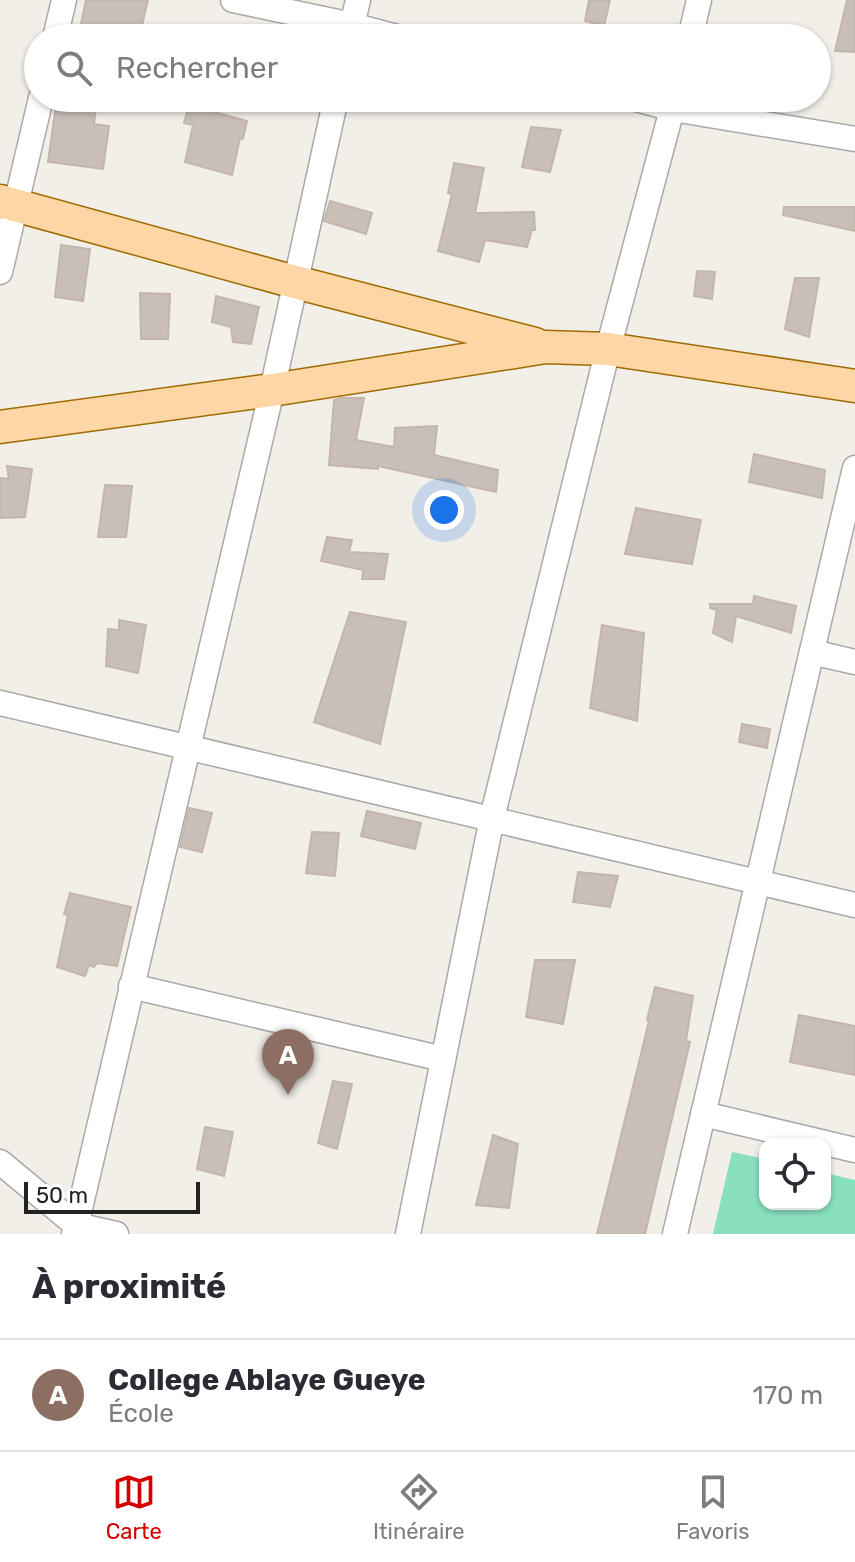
<!DOCTYPE html>
<html lang="fr">
<meta charset="utf-8">
<style>
:root{--surface:#fff;--page:#f7f7f7;--text:#2b2b33;--muted:#7c7c81;--line:#e1e1e2;--accent:#d40000}
body{margin:0;font-family:Rubik,sans-serif;background:var(--page);color:var(--text)}
.controls{position:absolute;right:24px;bottom:24px;display:grid;overflow:hidden;border-radius:16px;box-shadow:0 2px 6px #0004}
.controls button{width:72px;height:72px;display:grid;place-items:center;padding:0;border:0;border-bottom:2px solid var(--line);background:var(--surface);color:var(--text);font:40px sans-serif}
.scale{position:absolute;left:24px;bottom:20px;width:176px;box-sizing:border-box;padding-left:8px;border:4px solid #222;border-top:0;font-size:22px;line-height:28px;white-space:nowrap;color:#222;-webkit-text-stroke:6px #fff;paint-order:stroke}
.you{position:absolute;left:444px;top:510px;width:28px;height:28px;margin:-20px;border:6px solid #fff;border-radius:50%;background:#1a73e8;box-shadow:0 0 0 12px #1a73e833}
.badge{display:grid;place-items:center;width:52px;height:52px;border-radius:50%;background:var(--accent);color:#fff;font-size:26px;font-weight:700}
.pin{position:absolute;translate:-50% -66px;filter:drop-shadow(0 2px 4px #0008)}
.pin::after{content:'';position:absolute;top:42px;width:28px;height:24px;background:inherit;clip-path:polygon(0 0,100% 0,50% 100%)}
.list{margin:0;padding:0;list-style:none}
h2{display:flex;justify-content:space-between;align-items:center;height:104px;margin:0;padding:0 32px;font-size:34px}
h2 small{font-size:26px;font-weight:400;color:var(--muted)}
.list li{display:grid;grid-template-columns:52px 1fr auto;gap:24px;align-items:center;box-sizing:border-box;height:112px;padding:0 32px;border-top:2px solid var(--line)}
.list b{display:block;font-size:30px;white-space:nowrap}
.list p{margin:0;font-size:26px;white-space:nowrap;color:var(--muted)}
.list em{font-size:26px;font-style:normal;color:var(--muted)}
.icon{flex:none;width:44px;height:44px;fill:none;stroke:currentColor;stroke-width:2;stroke-linecap:round;stroke-linejoin:round}
.map{position:relative;flex:none;width:855px;height:1234px;overflow:hidden}
.search{position:absolute;background:var(--surface);box-shadow:0 2px 6px #0004;left:24px;right:24px;top:24px;height:88px;display:flex;align-items:center;gap:20px;box-sizing:border-box;padding:0 28px;border-radius:44px;color:var(--muted);font-size:30px}
.sheet{height:216px;background:var(--surface)}
nav{display:flex;justify-content:space-around;align-items:center;box-sizing:border-box;height:112px;border-top:2px solid var(--line);background:var(--surface);font-size:22px;color:var(--muted)}
nav a{display:grid;justify-items:center;gap:4px}
nav .on{color:var(--accent)}
.map>svg:first-child{display:block}
</style>
<div class="map">
<svg width="855" height="1234" viewBox="0 0 855 1234">
<rect width="100%" height="100%" fill="#f2efe9"/>
<path fill="#88e0be" d="M732 1152 765 1159V1204H825V1173L855 1180V1234H713Z"/>
<g fill="#c7bfb8" stroke="#c4b6ab" stroke-width="2">
<path d="M86 0H148L139 38H78Z"/>
<path d="M589 0H610L604 26 585 21Z"/>
<path d="M847 0H855V52L835 51Z"/>
<path d="M57 98H97L94 124 109 126 103 169 48 162Z"/>
<path d="M189 105 247 121 243 139 240 138 232 175 185 162 193 125 184 123Z"/>
<path d="M531 127 561 130 550 172 522 167Z"/>
<path d="M454 163 484 168 475 213 534 212 535 230H532L527 247 485 240 479 262 438 251 452 194 448 193Z"/>
<path d="M330 201 372 213 366 234 324 221Z"/>
<path d="M784 207H855V231L783 215Z"/>
<path d="M61 245 90 249 83 301 55 297Z"/>
<path d="M697 271 715 272 712 299 694 296Z"/>
<path d="M795 278H819L809 337 785 329Z"/>
<path d="M140 293 170 294 168 339H141Z"/>
<path d="M216 296 259 307 251 344 233 342 231 327 212 322Z"/>
<path d="M341 398H364L356 440 394 447 395 428 437 426 434 455 498 470 496 492 378 466V469L329 465 334 400Z"/>
<path d="M754 454 825 470 822 498 749 482Z"/>
<path d="M7 466 32 469 25 517 0 518V478L9 479Z"/>
<path d="M105 485 132 486 126 537H98Z"/>
<path d="M636 508 701 520 692 564 625 554Z"/>
<path d="M327 537 352 540 349 552 388 554 384 579H362L363 570 321 561Z"/>
<path d="M754 596 796 606 791 633 736 616 732 642 713 633 717 610 710 608V604H753Z"/>
<path d="M350 612 406 622 380 744 314 722Z"/>
<path d="M119 620 146 625 138 673 106 666 108 629 119 630Z"/>
<path d="M602 625 644 633 637 721 590 708Z"/>
<path d="M742 724 770 729 767 748 739 742Z"/>
<path d="M189 808 212 813 202 852 180 847Z"/>
<path d="M367 811 421 823 415 849 361 836Z"/>
<path d="M312 832 339 833 335 876 306 873Z"/>
<path d="M578 872 618 876 610 907 573 902Z"/>
<path d="M70 893 131 907 117 966 97 963 94 967 89 965 85 976 57 967 68 915 64 914Z"/>
<path d="M535 960H575L563 1024 526 1017Z"/>
<path d="M655 987 693 996 686 1041 690 1042 645 1234H597L649 1021 647 1020Z"/>
<path d="M799 1015 855 1026V1075L790 1062Z"/>
<path d="M333 1081 352 1084 337 1149 318 1143Z"/>
<path d="M205 1127 233 1132 224 1176 197 1169Z"/>
<path d="M493 1135 518 1144 509 1208 476 1205Z"/>
</g>
<g fill="none" stroke-linecap="round" stroke-linejoin="round">
<g stroke="#a9a9a9" stroke-width="27">
<g id="minor">
<path d="M233 0 352 25 401 38"/>
<path d="M55 38 64 0"/>
<path d="M349 38 358 0"/>
<path d="M690 38 699 0"/>
<path d="M632 98 673 109 855 139"/>
<path d="M0 272 41 98"/>
<path d="M812 652 855 662"/>
<path d="M0 703 855 905"/>
<path d="M131 986 443 1059"/>
<path d="M703 1114 855 1150"/>
<path d="M0 1162 76 1225 116 1234"/>
<path d="M74 1234 272 390 336 98"/>
<path d="M408 1234 492 818 608 349 675 98"/>
<path d="M675 1234 855 468"/>
</g>
</g>
<g stroke="#a06b00" stroke-width="35">
<g id="major">
<path d="M0 201 295 282 535 344"/>
<path d="M0 427 272 390 546 347 608 349 855 386"/>
</g>
</g>
<use href="#minor" stroke="#fff" stroke-width="24"/>
<use href="#major" stroke="#fcd6a4" stroke-width="32"/>
</g>
</svg>
<div class="controls">
<button><svg class="icon" aria-label="locate" viewBox="0 0 24 24"><circle cx="12" cy="12" r="6"/><path d="M12 2v4M12 18v4M2 12h4M18 12h4"/></svg></button>
</div>
<div class="scale">50 m</div>
<div class="you"></div>
<div class="pin badge" style="left:288px;top:1095px;background:#8d6e63">A</div>
<div class="search"><svg class="icon" aria-label="search" viewBox="0 0 24 24"><circle cx="10" cy="10" r="6"/><path d="M15 15l6 6"/></svg>Rechercher</div>
</div>
<section class="sheet">
<h2>À proximité<small></small></h2>
<ul class="list">
<li><span class="badge" style="background:#8d6e63">A</span><div><b>College Ablaye Gueye</b><p>École</p></div><em>170 m</em></li>
</ul>
</section>
<nav>
<a class="on"><svg class="icon" aria-label="map" viewBox="0 0 24 24"><path d="M3 6l6-2 6 2 6-2v14l-6 2-6-2-6 2zM9 4v14M15 6v14"/></svg>Carte</a>
<a><svg class="icon" aria-label="directions" viewBox="0 0 24 24"><path d="M12 3l9 9-9 9-9-9zM9 14v-3h6M13 9l2 2-2 2"/></svg>Itinéraire</a>
<a><svg class="icon" aria-label="saved" viewBox="0 0 24 24"><path d="M7 4h10v16l-5-4-5 4z"/></svg>Favoris</a>
</nav>
